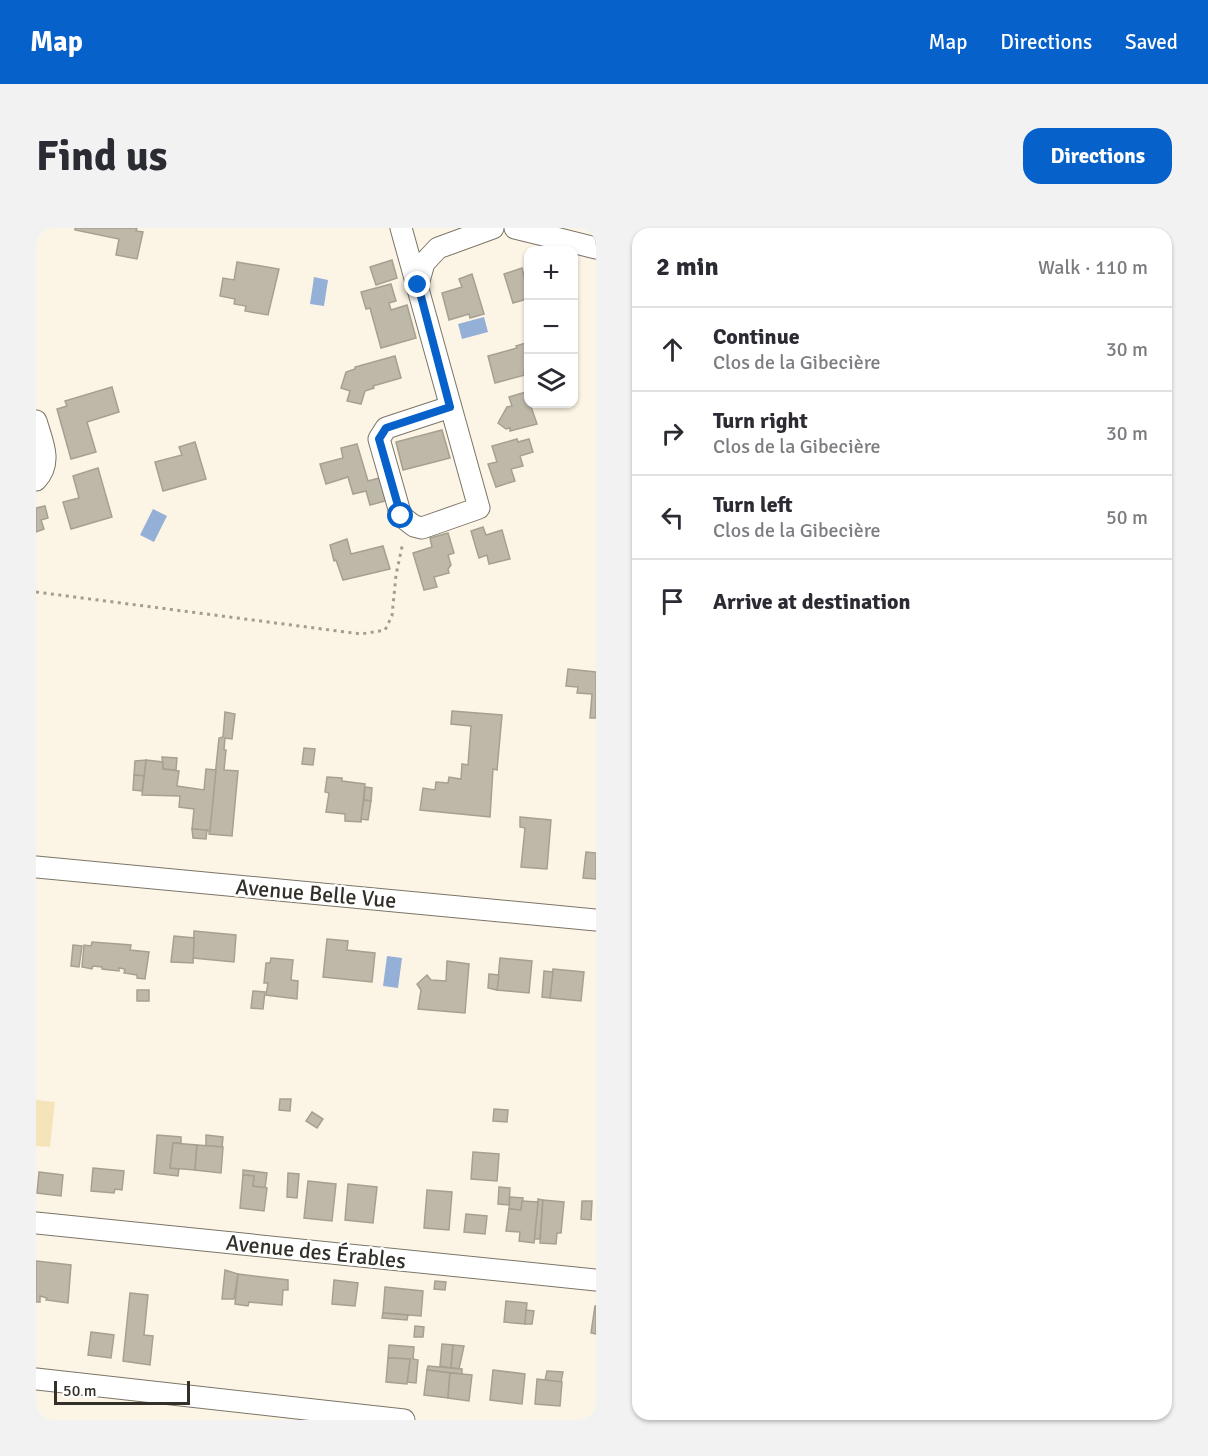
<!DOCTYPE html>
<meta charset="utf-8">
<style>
:root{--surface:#fff;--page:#f2f2f3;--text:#2b2b33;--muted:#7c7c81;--line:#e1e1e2;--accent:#0661ca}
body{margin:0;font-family:Signika,sans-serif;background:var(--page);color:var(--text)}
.controls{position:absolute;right:18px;top:18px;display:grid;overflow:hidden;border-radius:12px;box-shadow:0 2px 4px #0004}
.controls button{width:54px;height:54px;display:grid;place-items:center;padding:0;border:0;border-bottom:2px solid var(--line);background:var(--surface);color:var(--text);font:30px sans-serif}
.scale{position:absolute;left:18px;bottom:15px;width:136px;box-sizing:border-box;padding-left:6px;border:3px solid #33302a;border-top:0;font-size:16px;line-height:21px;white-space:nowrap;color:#33302a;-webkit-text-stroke:4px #fff;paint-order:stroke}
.stop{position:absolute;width:18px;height:18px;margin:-14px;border:4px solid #0661ca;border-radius:50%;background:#fff}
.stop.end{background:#0661ca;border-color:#fff;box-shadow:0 2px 6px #0008}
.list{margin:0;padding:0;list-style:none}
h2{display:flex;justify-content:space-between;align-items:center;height:78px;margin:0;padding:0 24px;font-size:26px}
h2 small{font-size:20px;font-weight:400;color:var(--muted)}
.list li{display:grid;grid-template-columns:39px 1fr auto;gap:18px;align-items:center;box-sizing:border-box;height:84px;padding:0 24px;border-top:2px solid var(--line)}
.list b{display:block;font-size:22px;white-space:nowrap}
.list p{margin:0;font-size:20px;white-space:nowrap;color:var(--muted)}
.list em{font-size:20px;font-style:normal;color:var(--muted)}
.icon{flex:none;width:33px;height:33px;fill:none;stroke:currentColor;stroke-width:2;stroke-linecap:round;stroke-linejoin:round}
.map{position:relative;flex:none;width:560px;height:1192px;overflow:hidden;border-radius:18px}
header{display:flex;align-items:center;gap:36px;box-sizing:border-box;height:84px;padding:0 30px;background:var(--accent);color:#fff}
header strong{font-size:28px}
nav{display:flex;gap:33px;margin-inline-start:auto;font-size:21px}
.intro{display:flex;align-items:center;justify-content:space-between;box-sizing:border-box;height:144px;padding:0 36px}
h1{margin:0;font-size:42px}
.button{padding:15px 27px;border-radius:18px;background:var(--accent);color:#fff;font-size:21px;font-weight:700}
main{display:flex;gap:36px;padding:0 36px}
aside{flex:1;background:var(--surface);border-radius:18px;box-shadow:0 2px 4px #0004}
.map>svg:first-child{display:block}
</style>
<header>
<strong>Map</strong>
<nav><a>Map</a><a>Directions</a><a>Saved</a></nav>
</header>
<div class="intro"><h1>Find us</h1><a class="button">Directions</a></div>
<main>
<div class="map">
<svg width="560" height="1192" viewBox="0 0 560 1192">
<rect width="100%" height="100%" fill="#fcf5e5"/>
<path fill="#f5e4b9" d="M0 872 19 874 14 919 0 918Z"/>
<g fill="#94b0d7">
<path d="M278 49 292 52 288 78 274 76Z"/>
<path d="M448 89 452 104 426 111 422 96Z"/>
<path d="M117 281 131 288 118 314 104 307Z"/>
<path d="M351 728 366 730 362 760 347 758Z"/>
</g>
<g fill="#beb8a9" stroke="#a6a091" stroke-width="1.5">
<path d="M39 0H101L100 3 107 4 101 31 80 27 83 11 39 2Z"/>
<path d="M356 32 361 50 340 57 334 39Z"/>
<path d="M201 34 243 41 232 87 209 83 210 78 198 76 199 71 184 68 187 50 198 52Z"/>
<path d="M486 40 488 48 493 46V75L491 71 477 75 468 46Z"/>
<path d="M436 46 448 86 434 90 433 86 413 92 406 65 426 59 423 51Z"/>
<path d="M355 56 360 73 353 75 355 82 371 77 380 110 345 120 334 80 330 81 325 64Z"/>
<path d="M493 114V143L488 144 489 147 459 155 452 128 481 120 480 118Z"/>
<path d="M359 128 365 150 337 158 338 160 329 163 325 176 311 173 314 163 305 160 310 144 319 141V139Z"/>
<path d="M76 159 83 184 51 194 60 224 35 231 21 181 31 178 29 173Z"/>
<path d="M490 164 501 196 474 203V200L470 201 462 195 471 179 476 178 473 169Z"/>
<path d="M406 202 414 230 367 242 360 214Z"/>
<path d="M481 211 482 214 493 211 497 224 484 228 487 238 475 241 479 253 460 259 452 236 461 234 456 218Z"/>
<path d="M159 214 170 251 127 263 119 234 146 227 143 219Z"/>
<path d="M321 216 332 253 347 249 353 272 334 277 330 263 317 266 312 249 290 256 284 236 307 230 305 220Z"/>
<path d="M62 240 76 289 35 301 27 274 43 270 37 248Z"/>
<path d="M9 278 12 290 5 292 8 301 0 304V280Z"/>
<path d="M447 299 450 307 466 302 474 331 453 336 451 327 443 330 435 303Z"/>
<path d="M412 305 418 325 412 327 415 337 412 341 413 345 398 349 401 359 388 362 377 325 396 319 394 310Z"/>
<path d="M311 311 315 326 347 318 354 341 307 352 300 332 298 333 294 317Z"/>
<path d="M532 441 560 444V490H554L556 466 541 465 542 459 530 458Z"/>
<path d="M416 483 466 487 461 542 457 541 454 589 384 582 387 560 399 562 400 554 412 555 413 549 425 551 426 536 432 537 435 498 415 496Z"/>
<path d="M189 484 199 486 196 511 189 510 188 522H190L188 542 202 543 196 608 173 606 183 510 187 509Z"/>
<path d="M268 520 279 521 277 537 266 536Z"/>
<path d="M126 529 141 530 140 542 127 541Z"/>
<path d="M110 532 127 534V541L143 543 141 558 168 562 170 541 180 542 174 603 156 601 158 581 143 579 144 568 106 567Z"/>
<path d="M110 532 108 548 98 547 99 533Z"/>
<path d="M98 547 108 548 106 563 97 562Z"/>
<path d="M291 549 306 550V553L329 556 325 594 309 593V586L290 584 293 565 289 564Z"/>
<path d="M329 559 336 560 335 573 328 572Z"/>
<path d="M328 572 335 573 332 592 325 591Z"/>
<path d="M484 589 515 592 511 641 485 639 489 600 484 599Z"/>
<path d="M156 601 171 602 170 611 157 610Z"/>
<path d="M550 624 560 625V651L547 650Z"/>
<path d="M158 703 200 707 198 734 157 730Z"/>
<path d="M138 708 158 710 157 735 135 734Z"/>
<path d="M291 711 312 713 311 722 339 725 336 754 287 749Z"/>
<path d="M56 714 95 717 94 722 113 724 109 751 101 750V747L88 745 89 741 83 740V743L66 741V739L57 738 56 741 46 739 48 717 55 718Z"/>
<path d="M37 717 46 718 43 739 35 738Z"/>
<path d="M235 730 257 732 255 752 262 753 261 771 230 767 232 755H228L230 735H234Z"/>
<path d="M464 730 496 733 493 765 461 762Z"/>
<path d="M411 733 433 736 429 785 382 781 385 762 381 756 391 747 395 752 410 753Z"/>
<path d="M517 741 548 744 545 773 514 770Z"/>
<path d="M508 743 517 744 514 770 506 769Z"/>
<path d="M453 746 463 747 461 762 452 760Z"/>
<rect x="101" y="762" width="12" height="11"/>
<path d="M217 763 229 764 227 781 215 780Z"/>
<path d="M244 871H255L254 883 243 882Z"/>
<path d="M458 881 472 882 471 894 457 893Z"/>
<path d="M276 884 287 891 281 900 270 893Z"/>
<path d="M121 907 145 909V915H137L134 940 143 941 142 948 118 945Z"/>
<path d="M170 907 187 909 186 919 170 918Z"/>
<path d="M137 915 161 917 159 942 134 940Z"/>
<path d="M161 917 187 919 185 945 159 942Z"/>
<path d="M437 924 463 926 461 953 435 951Z"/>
<path d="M57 940 88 943 86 962 79 961 78 965 55 963Z"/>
<path d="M207 942 231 945 229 960 217 958 218 948 207 947Z"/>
<path d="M3 944 27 947 25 968 1 965Z"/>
<path d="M252 945 263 946 261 970 251 969Z"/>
<path d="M207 947 218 948 217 958 231 960 228 983 204 980Z"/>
<path d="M272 953 300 956 296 993 268 990Z"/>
<path d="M312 956 341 959 337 995 309 992Z"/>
<path d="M463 959 474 960 473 977 462 976Z"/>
<path d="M391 962 416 964 413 1002 388 1000Z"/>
<path d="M474 969 487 970 485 982 473 981Z"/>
<path d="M502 971 507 972 504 1011H498Z"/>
<path d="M507 972 528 974 525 1005H521L520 1016 504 1015Z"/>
<path d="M486 973 502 974 498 1015 483 1013 484 1004 470 1003 473 981 485 982Z"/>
<path d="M546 973H556L555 992 545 991Z"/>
<path d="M430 986 451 988 449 1006 428 1004Z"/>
<path d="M0 1033 35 1037 32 1075 10 1072 11 1070 4 1068V1074H0Z"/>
<path d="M189 1042 202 1046 198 1071H186Z"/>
<path d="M202 1046 252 1052V1062H247L246 1077 213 1074 212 1078 199 1076Z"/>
<path d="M298 1052 322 1055 319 1078 296 1076Z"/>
<path d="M399 1053 410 1054 409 1062 398 1061Z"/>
<path d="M349 1059 387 1063 385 1088 347 1085Z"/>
<path d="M94 1065 112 1067 108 1107 117 1108 114 1137 87 1133Z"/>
<path d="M470 1073 491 1075 489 1096 468 1094Z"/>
<path d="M559 1078H560V1106L555 1105Z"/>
<path d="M490 1082 498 1083 496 1096H489Z"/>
<path d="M347 1085 372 1087 371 1092 346 1090Z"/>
<path d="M379 1098 388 1099 387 1109H378Z"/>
<path d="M55 1104 78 1107 75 1130 52 1127Z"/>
<path d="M406 1116 417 1117 415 1140 404 1138Z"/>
<path d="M353 1117 378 1119 377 1131 382 1132 380 1155 371 1154 374 1131 352 1130Z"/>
<path d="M417 1117 428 1118 423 1141 415 1140Z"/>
<path d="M352 1130 374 1131 371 1156 350 1154Z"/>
<path d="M392 1138 426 1141V1146L391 1142Z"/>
<path d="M391 1142 414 1145 412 1170 388 1167Z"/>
<path d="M457 1142 489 1146 486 1176 454 1172Z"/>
<path d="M511 1143 527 1144 525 1154 509 1152Z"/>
<path d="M414 1145 436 1147 433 1173 412 1170Z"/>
<path d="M501 1151 526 1154 524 1178 499 1176Z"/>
</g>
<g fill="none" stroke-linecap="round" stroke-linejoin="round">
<g stroke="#7b7567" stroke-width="23">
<g id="minor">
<path d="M365 0 443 280 386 300 378 298 365 288 343 211 350 200 414 179"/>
<path d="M479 0 560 20"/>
<path d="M382 56 388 35 402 20 457 0"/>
<path d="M0 193C6 214 17 234 0 252"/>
<path d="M0 639 560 692"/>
<path d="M0 995 560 1052"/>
<path d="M0 1151 368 1192"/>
</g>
</g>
<path stroke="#a29d91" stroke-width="3" stroke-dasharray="3 4.5" stroke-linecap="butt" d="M0 364 325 406 349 402 356 388 360 347 367 314"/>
<use href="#minor" stroke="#fff" stroke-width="21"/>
</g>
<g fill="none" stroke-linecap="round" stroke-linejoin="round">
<path stroke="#0661ca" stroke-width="8" d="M365 288 343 211 350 200 414 179 382 57"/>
</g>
<g text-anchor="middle" stroke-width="5" stroke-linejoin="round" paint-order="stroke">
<g font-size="22" fill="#33302a" stroke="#fff">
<text transform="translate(280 665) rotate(5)" y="8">Avenue Belle Vue</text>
<text transform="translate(280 1023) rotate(6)" y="8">Avenue des Érables</text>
</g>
</g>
</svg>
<div class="controls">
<button>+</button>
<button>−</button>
<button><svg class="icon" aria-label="layers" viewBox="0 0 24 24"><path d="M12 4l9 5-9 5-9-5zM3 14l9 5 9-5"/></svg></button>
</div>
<div class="scale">50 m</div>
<div class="stop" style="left:365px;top:288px"></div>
<div class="stop end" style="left:382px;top:57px"></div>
</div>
<aside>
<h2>2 min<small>Walk · 110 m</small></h2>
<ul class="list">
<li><svg class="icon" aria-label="ahead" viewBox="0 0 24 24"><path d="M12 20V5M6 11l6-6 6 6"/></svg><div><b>Continue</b><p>Clos de la Gibecière</p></div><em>30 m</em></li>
<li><svg class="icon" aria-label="right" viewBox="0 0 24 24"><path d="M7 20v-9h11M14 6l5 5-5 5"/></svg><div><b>Turn right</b><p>Clos de la Gibecière</p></div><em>30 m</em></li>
<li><svg class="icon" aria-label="left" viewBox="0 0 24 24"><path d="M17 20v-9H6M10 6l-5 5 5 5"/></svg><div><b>Turn left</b><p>Clos de la Gibecière</p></div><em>50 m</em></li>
<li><svg class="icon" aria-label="arrive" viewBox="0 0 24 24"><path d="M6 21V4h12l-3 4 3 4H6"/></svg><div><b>Arrive at destination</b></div></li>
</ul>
</aside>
</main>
